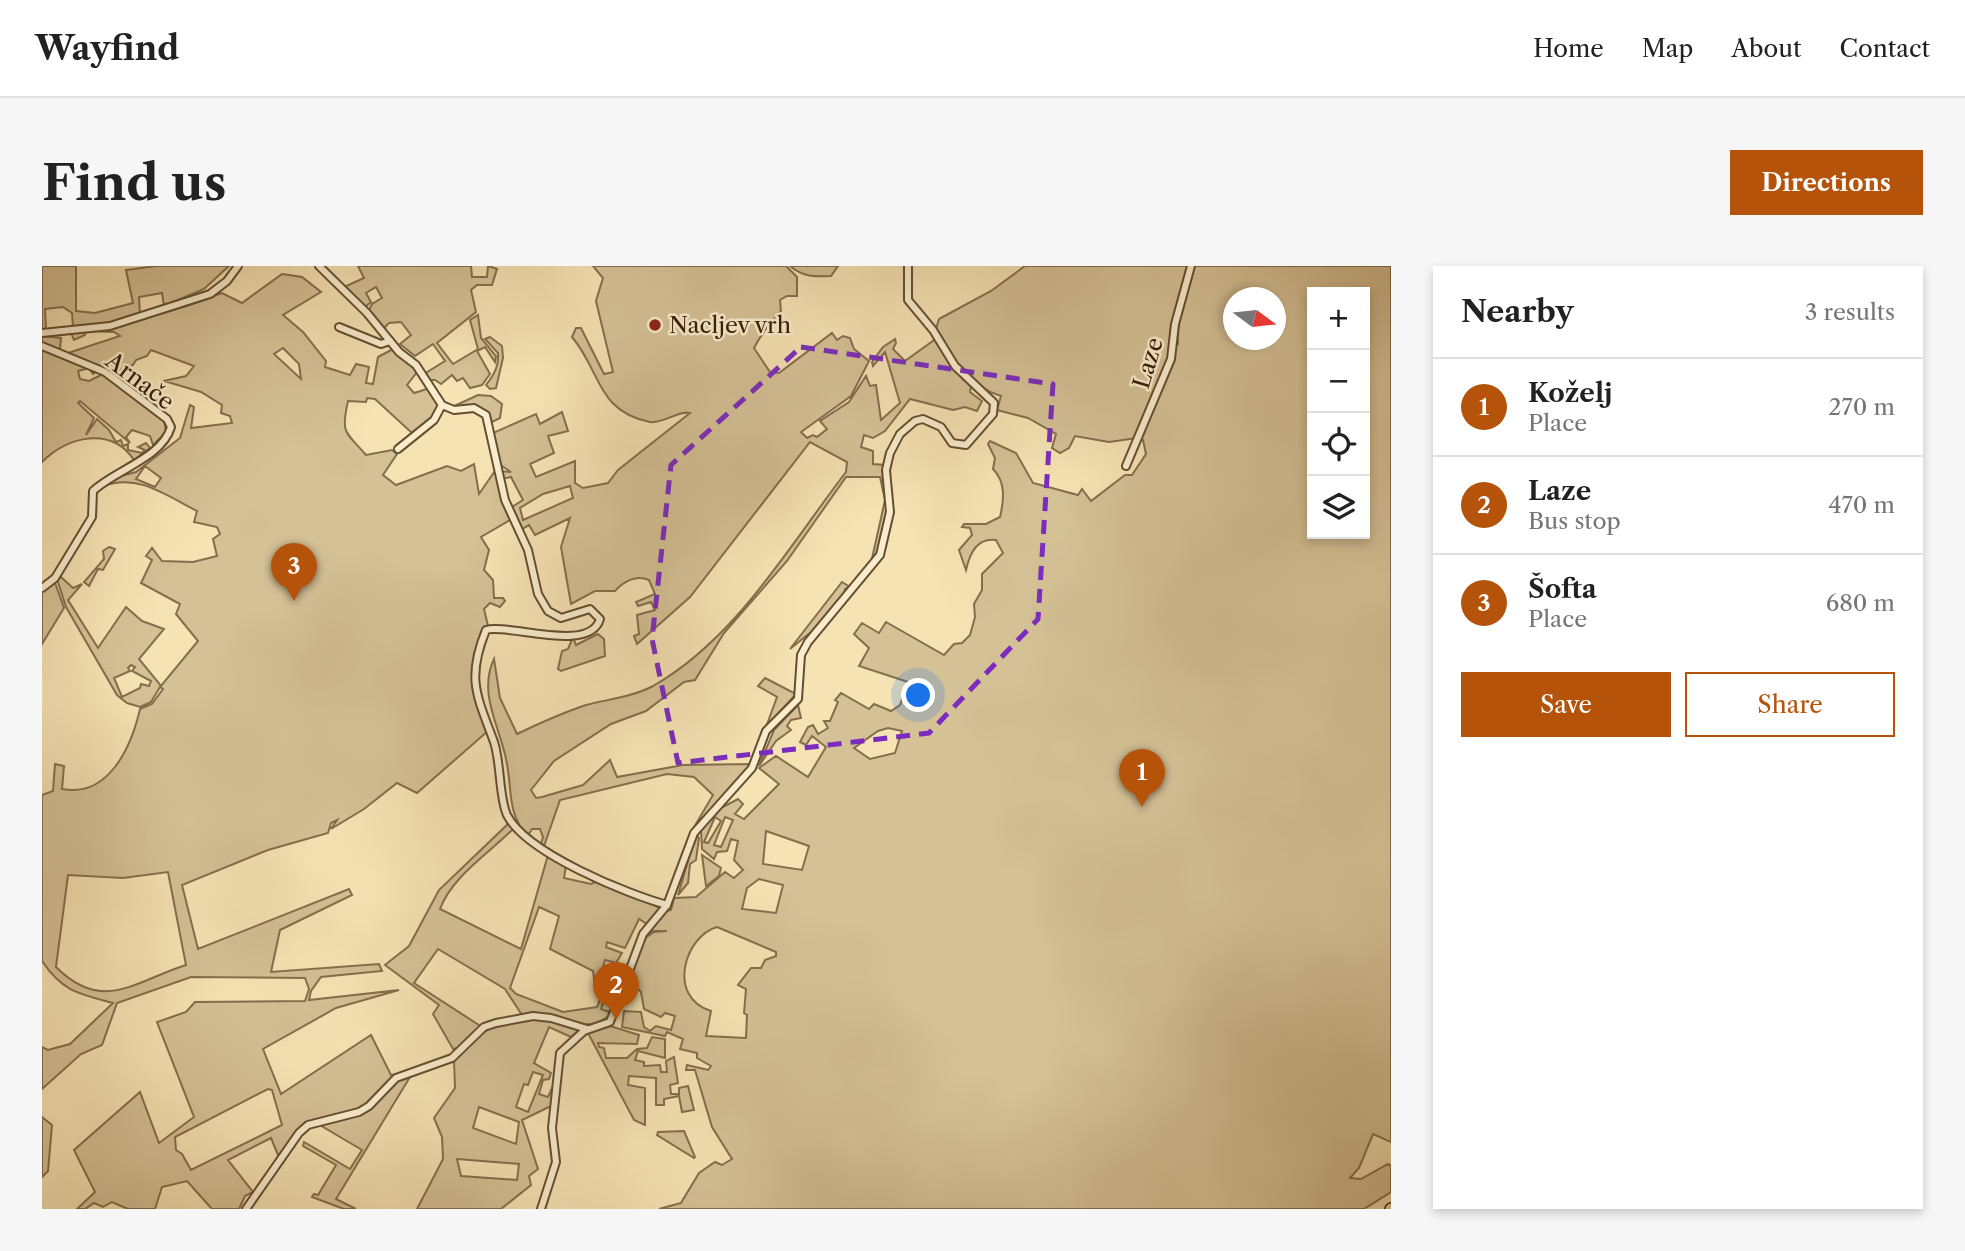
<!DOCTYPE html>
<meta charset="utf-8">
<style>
:root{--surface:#fff;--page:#f6f6f6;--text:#222;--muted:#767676;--line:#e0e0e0;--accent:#b45309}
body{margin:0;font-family:"Libre Caslon Text",serif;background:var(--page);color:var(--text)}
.controls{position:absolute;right:21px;top:21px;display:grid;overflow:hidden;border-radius:0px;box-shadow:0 4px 10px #0003}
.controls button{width:63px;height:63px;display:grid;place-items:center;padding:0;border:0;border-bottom:2px solid var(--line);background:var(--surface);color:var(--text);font:35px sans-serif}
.compass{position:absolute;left:1181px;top:21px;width:63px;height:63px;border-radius:50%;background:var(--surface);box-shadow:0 4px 10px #0003;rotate:105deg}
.you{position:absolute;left:877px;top:430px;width:24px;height:24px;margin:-18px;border:5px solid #fff;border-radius:50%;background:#1a73e8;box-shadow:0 0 0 10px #1a73e833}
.badge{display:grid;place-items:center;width:46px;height:46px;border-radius:50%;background:var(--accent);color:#fff;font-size:23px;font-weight:700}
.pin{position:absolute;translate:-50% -58px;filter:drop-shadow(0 2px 4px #0008)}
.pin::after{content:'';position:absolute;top:37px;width:24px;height:21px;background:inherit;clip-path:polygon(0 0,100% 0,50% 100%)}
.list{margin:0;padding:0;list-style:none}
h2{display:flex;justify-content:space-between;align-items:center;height:91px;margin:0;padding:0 28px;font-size:30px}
h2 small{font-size:23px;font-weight:400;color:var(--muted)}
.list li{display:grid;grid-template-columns:46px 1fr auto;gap:21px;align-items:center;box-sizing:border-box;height:98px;padding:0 28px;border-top:2px solid var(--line)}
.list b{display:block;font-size:26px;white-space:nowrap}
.list p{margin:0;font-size:23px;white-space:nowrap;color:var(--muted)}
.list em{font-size:23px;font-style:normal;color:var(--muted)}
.actions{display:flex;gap:14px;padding:21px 28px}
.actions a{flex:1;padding:16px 0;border:2px solid var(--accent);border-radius:0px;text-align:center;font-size:24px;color:var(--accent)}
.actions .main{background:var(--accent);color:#fff}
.icon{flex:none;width:38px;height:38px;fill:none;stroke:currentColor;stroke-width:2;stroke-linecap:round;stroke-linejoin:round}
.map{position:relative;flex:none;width:1349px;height:943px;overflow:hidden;border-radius:0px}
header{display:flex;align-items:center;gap:42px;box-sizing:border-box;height:98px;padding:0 35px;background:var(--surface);border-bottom:2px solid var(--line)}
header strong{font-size:33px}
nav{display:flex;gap:38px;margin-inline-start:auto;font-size:24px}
.intro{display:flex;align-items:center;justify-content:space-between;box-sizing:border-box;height:168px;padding:0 42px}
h1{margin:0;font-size:49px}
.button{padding:18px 32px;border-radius:0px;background:var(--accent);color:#fff;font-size:24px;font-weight:700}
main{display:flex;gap:42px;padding:0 42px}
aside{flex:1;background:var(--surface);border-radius:0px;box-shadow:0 4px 10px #0003}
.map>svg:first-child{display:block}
</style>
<header>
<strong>Wayfind</strong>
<nav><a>Home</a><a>Map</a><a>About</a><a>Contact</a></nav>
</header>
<div class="intro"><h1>Find us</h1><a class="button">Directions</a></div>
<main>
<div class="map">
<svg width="1349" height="943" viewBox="0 0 1349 943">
<rect width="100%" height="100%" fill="#f6e3b4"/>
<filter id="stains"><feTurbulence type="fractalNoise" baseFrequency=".00286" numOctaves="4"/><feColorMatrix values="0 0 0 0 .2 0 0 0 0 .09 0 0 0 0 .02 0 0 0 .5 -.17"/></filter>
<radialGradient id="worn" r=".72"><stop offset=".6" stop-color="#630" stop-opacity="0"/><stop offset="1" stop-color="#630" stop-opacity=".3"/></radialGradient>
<g fill="#d5c196" stroke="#856e4c" stroke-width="2" fill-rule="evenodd">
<path d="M0 0H34V45L53 47 91 37 84 4 114 0H187L162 23 122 40 120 27 97 31 98 49 66 59 31 62 30 47 21 41 3 43 4 64 0 65Z"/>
<path d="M316 0H429L430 11H445L446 0 455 3 450 19H435L429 24 434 46 395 77 411 98 436 83 428 54 436 49 439 72 454 90 453 96 443 81 435 85 448 108 440 119 428 122 421 112 415 115 410 109 399 118 393 114H386L382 108 403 95 391 78 373 90 358 78 369 69 359 56 347 57 341 63 326 46 330 38 340 32 334 21 324 27 329 36 323 41 300 22 322 12Z"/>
<path d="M551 0H744L755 11V30H745L738 34 739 45C729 56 719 68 712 82L728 106 737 107 790 67 795 74 801 70 808 72 812 83 827 95 809 130 759 166 765 172 771 169 775 171 785 163 778 155 807 136 824 110 828 120 834 119 839 154 858 137 843 86 831 100 830 96 841 81 853 73 854 77 851 83 863 95 895 72 913 103 929 120 928 126 940 135 935 145 923 141 911 144 868 133 843 165 831 172 822 169 819 181 831 185V198L843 199C845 234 849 266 829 297L843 234 838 211H804L745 295 682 367 653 414 642 416 604 445 569 458 512 495 489 524 494 532 500 531 541 519 568 494 575 511 641 499 709 498 648 568 671 529 652 511 625 508 518 534 501 583 498 581 501 571 498 563H490L485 571C464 543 471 525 464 493 457 459 436 427 452 393L458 432 475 468C498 457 520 447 544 439 567 433 590 431 611 420 694 373 747 280 804 206L805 196 768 176 648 331 595 378 592 370 597 368 595 349 613 344 609 336 596 340 594 336 613 328 607 314C594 308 581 316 573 325H553L529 338 519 281 528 252 493 269 487 259 479 264 470 241 481 234 469 211 459 213 458 205 469 206 457 198 451 167 494 148 498 158 520 146 526 165 506 170 512 187 488 198 494 211 533 195V217L541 222 566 217 576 204 648 147C637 144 621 158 608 156 554 145 559 105 530 71L534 62H539L562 108 571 106 554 35 561 12ZM528 220 531 232 481 254 478 242 501 228Z"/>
<path d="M748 0H796L789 10C773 11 761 11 748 0Z"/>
<path d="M983 0H1148L1132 54V79L1136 78C1134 50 1147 27 1151 0H1349V876L1331 868 1317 902 1308 912 1319 913 1346 898 1349 900V926L1322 943H617L639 937 657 907 673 896 680 899 690 893 670 861 653 804H644L645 799 666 804 669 800 655 792V787L638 783 641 773 625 766 623 770 580 761 582 745 599 746 602 761 608 765 614 760 629 764 633 750 623 747 619 751 602 743 599 726 588 714 599 675 612 666 625 665H610L600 672 621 646 629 644 632 632 654 631 683 606 692 612 701 604 692 594 696 575 689 573 685 585 675 586 672 593 660 583 659 564 677 543 696 533 701 538 693 548 702 553 737 518 717 502 734 490 766 511 784 481 770 470 764 479 758 476 766 461 771 459 776 468 786 462 782 455H788L796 436 793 434 799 427 827 443 832 438 849 445 858 439 866 416 817 400 827 382 812 368 820 357 837 367 844 356 902 389 912 378 920 377 928 369 933 351 932 338 940 324V308L961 287 954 274C934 271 927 290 924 304L917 284 930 269 928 262 920 261 922 258H944L958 251C962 234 964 216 951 203L953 192 946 178 948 175 974 187 991 217 1036 229 1040 223 1049 235 1083 209H1090L1104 188 1101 174 1095 172 1067 176 1033 170 1027 182 1018 187 1010 182 1014 168 986 152 955 144 959 130C924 119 912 94 894 63L897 53 949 25ZM1270 26H1323V268H1270ZM1192 32H1234V74H1192ZM846 462 860 465 853 487 828 493 812 482 836 465ZM673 551 679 555 666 577 662 576ZM683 551 691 554 679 581 672 579ZM724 565 767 580 760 604 721 598ZM717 613 741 619 734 647 700 643 705 622ZM675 661 734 686V690L723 694 719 702H709L696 719 704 723 702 747 705 749 704 772 664 770 669 745C624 731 643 670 675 661Z"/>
<path d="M240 8 260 11 279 26 241 49 261 66 284 95 283 101 308 109 314 98 327 101 324 117 331 118 336 91 351 83 376 105 365 119 372 127 388 122 396 139 394 150 371 168 333 133 325 132 324 136 306 135C298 170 305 166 324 189L350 184 355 188 341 209 354 219 405 200 419 205 432 198 437 228 455 202 459 232 468 254 439 271 447 284 442 304 451 314 452 332H461L463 335 458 341 448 337 442 343 447 364 433 404 446 465 375 527 355 517 322 543 289 563 295 554 289 557 286 567 226 584 140 619 156 683 307 623 310 629 238 664 229 706 337 698 340 705 279 711 269 725 267 734 357 724 294 742 221 783 239 828 329 769 349 809 358 808 316 845 261 860 251 869 238 894 229 872 186 894 211 926 203 930 197 943H170L145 915 120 921 113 943H86L70 936 61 941 52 937 43 943H35L53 926 32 884 98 826 117 877 152 851 115 756 144 746 153 736 263 735 267 723 263 712 149 711 75 737 60 779 39 788 0 823V781L6 784 28 778 71 737C37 728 21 726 0 695V529L11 525 13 498 22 500 20 523C66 532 89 482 98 443L110 438 121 423 118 421 109 436 98 441 85 437 75 429 24 341 15 313 19 311 31 322 40 318 26 334 56 382 84 341 100 355 122 363 97 393 119 420 156 375 134 348 138 338 99 317 110 294 104 290 110 282 120 295 151 296 175 290 171 273 178 268 175 261 152 256 155 245C125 230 96 207 62 220L75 211 94 206 138 172 148 139 152 141 149 162 190 157 188 150 179 147 180 139 159 126 122 115 144 110 152 100 109 84 105 90 94 94 91 99 69 108 26 87 78 70 72 66 44 65 43 69 32 74 29 67C81 59 130 47 180 27L200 37ZM241 82 257 98 259 113 232 88ZM103 200 119 212 113 221 94 213ZM89 399 93 401 90 405 109 415 107 420 99 418 98 422 80 431 72 412 88 405 86 402ZM126 606 144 699C93 715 61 748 14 701L26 609 81 612ZM226 823 230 824 240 859 149 904 140 888 134 884 133 871Z"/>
<path d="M0 70 19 72 18 84 0 78Z"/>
<path d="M448 71 460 80 461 92 454 122 448 123 444 119C452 109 457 100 456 87L443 73Z"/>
<path d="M0 82 56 104 51 108 47 102 36 105 38 113 47 115 63 107 122 153 124 166 111 179 108 170 90 164 84 171 88 177 38 135 36 137 52 152 44 169 55 153 67 164 74 176 79 174 81 180 86 178V184L100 187 103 184 96 181 104 177 108 182 92 194C69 160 26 170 0 196Z"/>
<path d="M436 129 449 130 460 138 458 152 448 157 441 144 408 142Z"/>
<path d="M67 281 73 283 61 304 56 303 47 320 42 316 62 293 61 285Z"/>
<path d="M12 314 22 342 0 378V323Z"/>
<path d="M800 316 808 321 803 323 802 329 769 366 748 383Z"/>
<path d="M556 368 562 373 563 390 519 405 516 403 520 385 526 383 531 371 534 379Z"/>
<path d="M723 412 754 428 724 461 735 431 716 420Z"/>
<path d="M756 439 759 452 749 454 745 460 749 464 734 475 717 500 732 464Z"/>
<path d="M468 556 472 562C449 586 410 610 398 643L479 683 506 589 524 600 522 612 549 618 558 614 618 642 605 658 597 653 583 682 565 676 564 681 580 687 574 697 563 694 556 717 567 722 559 743 570 747C544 773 512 747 480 749L463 723 396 683 372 717 440 761 416 782 411 783 391 748 397 739 343 699 367 680 397 624ZM497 641 517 650 508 683 551 705 553 719 562 724 555 741 521 746 474 728 468 722Z"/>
<path d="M654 568 657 572 654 594 648 598 646 617 636 629Z"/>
<path d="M660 589 679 602 677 610 664 620Z"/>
<path d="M501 752 537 764 529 771 507 761 492 797 509 807 507 813 501 814 497 828 506 831 511 820V839L480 854 496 903 487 910 489 919 459 943H375L401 893 400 871 392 852 413 822 412 794C446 758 452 756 501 752ZM491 806 501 809 486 846 474 841 482 818 486 819ZM437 841 477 856 474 878 431 862ZM415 893 477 898 475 914 419 910Z"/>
<path d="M568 760 597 769 595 778 556 777 557 781 562 782 564 792H585L595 783 605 782 610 771 623 773V792L596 785 593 794 602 796V800L618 799 619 806H625L624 795 632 791 636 817 628 819 629 828H637V822L646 820 652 844 640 846 637 830 622 833V839H614V812L587 810 586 819 603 822V859L592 854 546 767Z"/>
<path d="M371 806 294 933 314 943H302L270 931 272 928 276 929 294 899 261 880 262 876 308 903 320 884 276 858 314 849 355 813Z"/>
<path d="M0 851 10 859 6 905 0 911Z"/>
<path d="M642 865 653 891 652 892 615 869 616 866Z"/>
</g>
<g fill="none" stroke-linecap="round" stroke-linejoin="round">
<g stroke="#654e2f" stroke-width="10">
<g id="minor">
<path d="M277 0 325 47 357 86 374 99 400 139 412 144 432 142 444 149 463 234 486 284 496 328 506 345 519 352 548 343 558 353C548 388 466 357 444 364 424 413 435 430 452 476 459 497 457 532 465 549 484 587 585 628 625 639"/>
<path d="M297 61 339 78 348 75"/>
<path d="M0 67 68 60 168 28 185 15 196 0"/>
<path d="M0 80 63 106 125 153 129 161C120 192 73 204 51 225L50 251 13 312 0 322"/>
<path d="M356 183 392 154 400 139"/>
<path d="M1084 200 1129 93 1133 58 1149 0"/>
<path d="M204 943 257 867 266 859 317 846 327 840 354 812 410 792 442 761 454 757 491 750 509 752 545 763"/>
<path d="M499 943 514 896 510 862 518 787 542 765 568 756 601 668 625 639 652 567 710 502 724 465 756 433 759 389 766 376 838 289 848 246 844 204 848 187 858 168 873 155 881 153 899 161 910 177 924 179 951 148 952 137 913 100 891 64 866 34V0"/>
</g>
</g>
<g stroke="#351c03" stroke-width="12">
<path id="primary" d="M1348 943 1349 942"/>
</g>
<use href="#minor" stroke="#f9edce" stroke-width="6"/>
<use href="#primary" stroke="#f6e3b4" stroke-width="9"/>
</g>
<path fill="none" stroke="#7b2cbf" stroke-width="5" stroke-dasharray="14 9" stroke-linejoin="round" d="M759 81 1011 118 996 353 887 467 636 497 610 373 629 199Z"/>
<circle fill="#8f2418" stroke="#f9edce" stroke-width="2.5" cx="613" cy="59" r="7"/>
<g text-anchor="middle" stroke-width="5" stroke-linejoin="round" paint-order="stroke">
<g font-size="23" fill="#351c03" stroke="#f9edce" text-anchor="start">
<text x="627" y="67">Nacljev vrh</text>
</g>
<g font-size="23" fill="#351c03" stroke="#f9edce">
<text transform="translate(1106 97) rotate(-73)" y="8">Laze</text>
<text transform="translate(98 115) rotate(37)" y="8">Arnače</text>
</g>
</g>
<rect width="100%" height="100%" filter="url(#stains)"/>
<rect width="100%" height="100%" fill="url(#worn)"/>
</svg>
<div class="controls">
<button>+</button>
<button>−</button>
<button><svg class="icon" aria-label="locate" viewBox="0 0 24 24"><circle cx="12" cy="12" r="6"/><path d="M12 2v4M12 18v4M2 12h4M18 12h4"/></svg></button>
<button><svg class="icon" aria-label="layers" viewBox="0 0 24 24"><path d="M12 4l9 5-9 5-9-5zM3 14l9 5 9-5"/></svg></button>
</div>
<svg class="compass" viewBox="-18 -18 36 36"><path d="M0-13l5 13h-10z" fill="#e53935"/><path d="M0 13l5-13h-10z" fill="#767676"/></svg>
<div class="you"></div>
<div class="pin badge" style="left:1100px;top:541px">1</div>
<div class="pin badge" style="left:574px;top:754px">2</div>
<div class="pin badge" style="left:252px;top:335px">3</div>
</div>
<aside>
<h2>Nearby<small>3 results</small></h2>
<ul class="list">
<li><span class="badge">1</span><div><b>Koželj</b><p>Place</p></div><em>270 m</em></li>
<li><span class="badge">2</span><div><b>Laze</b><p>Bus stop</p></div><em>470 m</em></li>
<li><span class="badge">3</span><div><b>Šofta</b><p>Place</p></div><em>680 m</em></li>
</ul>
<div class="actions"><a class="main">Save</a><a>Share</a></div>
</aside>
</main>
